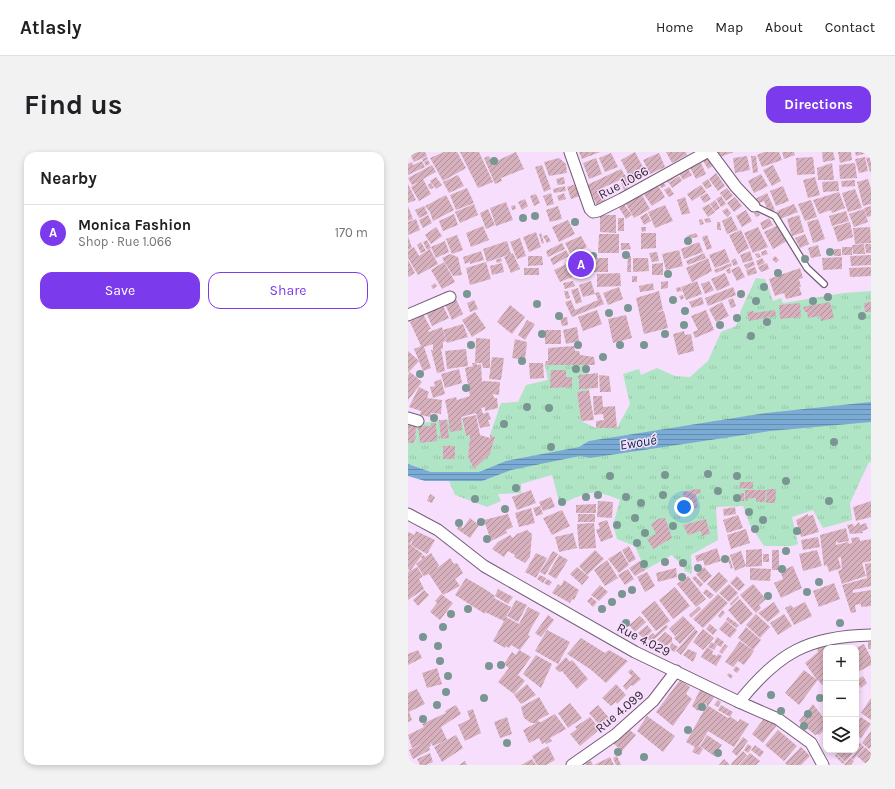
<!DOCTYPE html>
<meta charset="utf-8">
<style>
:root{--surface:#fff;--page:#f2f2f2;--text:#202124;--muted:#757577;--line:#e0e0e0;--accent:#7c3aed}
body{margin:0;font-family:Karla,sans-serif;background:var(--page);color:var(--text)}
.controls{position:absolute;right:12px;bottom:12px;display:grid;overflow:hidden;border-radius:8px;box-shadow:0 2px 6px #0003}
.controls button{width:36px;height:36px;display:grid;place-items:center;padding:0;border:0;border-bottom:1px solid var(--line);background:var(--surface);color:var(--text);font:20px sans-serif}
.you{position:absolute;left:276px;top:355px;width:14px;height:14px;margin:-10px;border:3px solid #fff;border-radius:50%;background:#1a73e8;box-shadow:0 0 0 6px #1a73e833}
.badge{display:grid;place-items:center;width:26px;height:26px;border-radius:50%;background:var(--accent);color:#fff;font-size:13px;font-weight:700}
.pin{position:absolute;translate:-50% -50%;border:2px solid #fff;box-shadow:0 1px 4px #0006}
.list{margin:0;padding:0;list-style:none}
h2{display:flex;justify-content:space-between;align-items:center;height:52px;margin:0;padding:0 16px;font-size:17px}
h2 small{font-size:13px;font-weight:400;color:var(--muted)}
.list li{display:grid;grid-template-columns:26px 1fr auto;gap:12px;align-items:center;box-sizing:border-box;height:56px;padding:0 16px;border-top:1px solid var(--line)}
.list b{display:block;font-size:15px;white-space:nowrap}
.list p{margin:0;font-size:13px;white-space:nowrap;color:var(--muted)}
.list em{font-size:13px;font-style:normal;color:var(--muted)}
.actions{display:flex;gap:8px;padding:12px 16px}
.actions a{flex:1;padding:9px 0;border:1px solid var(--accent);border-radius:12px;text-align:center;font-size:14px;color:var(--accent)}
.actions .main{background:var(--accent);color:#fff}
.icon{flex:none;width:22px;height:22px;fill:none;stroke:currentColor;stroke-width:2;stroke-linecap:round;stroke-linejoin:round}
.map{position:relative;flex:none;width:463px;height:613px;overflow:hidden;border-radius:12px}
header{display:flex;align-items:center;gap:24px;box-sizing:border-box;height:56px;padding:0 20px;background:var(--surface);border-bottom:1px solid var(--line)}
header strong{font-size:19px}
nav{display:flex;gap:22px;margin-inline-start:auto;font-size:14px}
.intro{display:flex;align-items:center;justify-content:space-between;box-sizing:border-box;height:96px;padding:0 24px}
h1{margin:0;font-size:28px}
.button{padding:10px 18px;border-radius:12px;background:var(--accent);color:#fff;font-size:14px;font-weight:700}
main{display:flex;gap:24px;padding:0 24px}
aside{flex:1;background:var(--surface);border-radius:12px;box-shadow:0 2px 6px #0003}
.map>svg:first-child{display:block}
</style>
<header>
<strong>Atlasly</strong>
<nav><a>Home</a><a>Map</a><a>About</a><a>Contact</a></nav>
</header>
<div class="intro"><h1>Find us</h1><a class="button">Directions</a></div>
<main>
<aside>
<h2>Nearby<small></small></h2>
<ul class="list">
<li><span class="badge">A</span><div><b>Monica Fashion</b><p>Shop · Rue 1.066</p></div><em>170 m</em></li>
</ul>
<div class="actions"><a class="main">Save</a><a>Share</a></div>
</aside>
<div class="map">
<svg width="463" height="613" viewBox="0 0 463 613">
<defs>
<pattern id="grass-tufts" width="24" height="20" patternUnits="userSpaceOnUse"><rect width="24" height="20" fill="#afe5c5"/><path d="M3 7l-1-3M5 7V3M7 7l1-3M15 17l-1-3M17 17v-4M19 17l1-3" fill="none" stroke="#97c5aa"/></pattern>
<pattern id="water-rules" width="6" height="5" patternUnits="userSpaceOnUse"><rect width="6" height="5" fill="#7aabd4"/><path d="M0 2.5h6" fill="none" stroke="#658bad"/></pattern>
<pattern id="building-hatch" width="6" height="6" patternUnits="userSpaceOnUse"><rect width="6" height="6" fill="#d7b0bd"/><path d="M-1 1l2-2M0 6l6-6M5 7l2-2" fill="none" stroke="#af8f9a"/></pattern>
</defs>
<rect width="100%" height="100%" fill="#f7defc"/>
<path fill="url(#grass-tufts)" d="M348 126 357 127 365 149 373 146 375 151 436 141 463 139V311L461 310 442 351 444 368 415 376 405 358 384 365 390 392 384 394H356L342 373 335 354 308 355 310 388 283 403 284 422 277 419 275 414 264 403 237 418 227 394 209 387 205 373 212 348C184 336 179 340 152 353L144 323 113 332V341L90 342 93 349 79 355 47 343 37 320H23L0 312V291H6L9 272 53 265 58 284 62 283 60 305 66 317C76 307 85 299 87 285L82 283 93 251 110 250 118 233 140 228 137 213H179L181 238 169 240 173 269 188 276H209L222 252 215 222 231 217 233 223 249 216 267 224 282 225 300 209 313 180 328 174 333 158Z"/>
<path fill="url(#water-rules)" d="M463 250V270L362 279 182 306 172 304 103 318 74 329H17L0 324V312L23 320H71L98 309 171 295 181 289 358 261Z"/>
<g fill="url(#building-hatch)">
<path d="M1 0H17L19 4 6 10Z"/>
<path d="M36 0H49L58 16 35 29 22 6Z"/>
<path d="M52 0H71L85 30 70 36Z"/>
<path d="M108 0 116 17 93 26 94 29 87 32 76 6 81 4 84 11Z"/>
<path d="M171 0H192L174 7Z"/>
<path d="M227 0 239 23 224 30 213 8Z"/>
<path d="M258 0H278L279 3 264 11Z"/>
<path d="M310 0H326L312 5Z"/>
<path d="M356 0H371L374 8 354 15 349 3Z"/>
<path d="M374 0H386L387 3 376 7Z"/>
<path d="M414 0H425L427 8 415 10Z"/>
<path d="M430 0H443L444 8 432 11Z"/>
<path d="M447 0H459V1L448 4Z"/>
<path d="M203 1 210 15 197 20 191 6Z"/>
<path d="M251 1 257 15 242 22 235 8Z"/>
<path d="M339 4 342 18 327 21 325 6Z"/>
<path d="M343 4H348L350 20 345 21Z"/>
<path d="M19 5 20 7 15 10 14 7Z"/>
<path d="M299 5 304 14 300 17 294 7Z"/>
<path d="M405 5 407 22 389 23 388 6Z"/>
<path d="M457 5 460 19 451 21 447 7Z"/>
<path d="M463 5V20H462L458 6Z"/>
<path d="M151 6 158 12 159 21 141 24 136 10Z"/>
<path d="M188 6 194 22 181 27 175 11Z"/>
<path d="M20 8 22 12 18 14 16 10Z"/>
<path d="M14 9 17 15 0 23V12L4 10 5 13Z"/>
<path d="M292 9 298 22 288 27 281 14Z"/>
<path d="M424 11 426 28H410L409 16Z"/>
<path d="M447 11 449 26 432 27 431 13Z"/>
<path d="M24 13 28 20 15 27 23 42 11 49 3 35 11 30 4 33 0 26Z"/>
<path d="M134 13 143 37 136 40 127 15Z"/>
<path d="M365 13 373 29 364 34 355 18Z"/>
<path d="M278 14 284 23 275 28 270 20Z"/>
<path d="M213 17 222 31 217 40 212 28 192 37 198 49 189 53 179 33Z"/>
<path d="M267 21 269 24 260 31 257 28Z"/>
<path d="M308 21 317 34 310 39 301 27Z"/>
<path d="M353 22 360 34 346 41 340 29Z"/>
<path d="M50 23 56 34 41 41 35 30Z"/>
<path d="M271 24 274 29 264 36 261 31Z"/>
<path d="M28 25 34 33 28 37 22 29Z"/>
<path d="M156 25 157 32 150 33 148 27Z"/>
<path d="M407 25 412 43 400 46 395 28Z"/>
<path d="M300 27 304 34 298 37 294 31Z"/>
<path d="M460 27 463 37V52L455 54 449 30Z"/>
<path d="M447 28V34L434 35 433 29Z"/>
<path d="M430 29 431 39 415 40 414 30Z"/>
<path d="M255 30 258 34 253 36 251 32Z"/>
<path d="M23 31 26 36 22 37 20 33Z"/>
<path d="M0 32 8 48 0 51Z"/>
<path d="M168 32 172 44 163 47 159 35Z"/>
<path d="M249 32 257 45 244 54 235 41Z"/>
<path d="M293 33 298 40 284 49 279 42Z"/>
<path d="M157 34 158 39 146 41 145 37Z"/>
<path d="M375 34 381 49 368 54 362 39Z"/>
<path d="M261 35 266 42 261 45 256 38Z"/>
<path d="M59 36 66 51 48 58 42 43Z"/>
<path d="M319 36 325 44 318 49 312 41Z"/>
<path d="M447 37 454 56 440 60 434 41Z"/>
<path d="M431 40 437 56 424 61 421 52 423 58 411 62 405 48Z"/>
<path d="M143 41 146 52 139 54 135 44Z"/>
<path d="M156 41 158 47 151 49 149 44Z"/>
<path d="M299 41 303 47 296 51 292 45Z"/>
<path d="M359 41 367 58 361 61 356 49 349 52 345 48Z"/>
<path d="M128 42 132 51 126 54 122 44Z"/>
<path d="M38 43 46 58 25 69 22 60 17 54Z"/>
<path d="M234 43 242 57 226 66 218 52Z"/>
<path d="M313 44 318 52 313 55 308 47Z"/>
<path d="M277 45 282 61 274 63 269 48Z"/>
<path d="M327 45 334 54 326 60 319 51Z"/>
<path d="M117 47 120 54 114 58 110 50Z"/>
<path d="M307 48 312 56 307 59 302 52Z"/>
<path d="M403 48 409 65 397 69 390 52Z"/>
<path d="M98 50 105 68 88 74 82 56Z"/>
<path d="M215 51 224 63 218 67 210 54Z"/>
<path d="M66 52 70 63 52 71 47 60Z"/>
<path d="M301 52 307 60 300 65 294 56Z"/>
<path d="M386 52 390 60 372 67 369 59Z"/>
<path d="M107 53 108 57 104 58 103 54Z"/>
<path d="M257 53 265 69 247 76 240 60Z"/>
<path d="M0 54 5 67 0 69Z"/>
<path d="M16 54 20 62 11 66 7 58Z"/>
<path d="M150 54 154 67 142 70 138 58Z"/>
<path d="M463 54V64L459 65 456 56Z"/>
<path d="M319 56 323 61 319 65 314 59Z"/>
<path d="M80 57 87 73 78 77 72 61Z"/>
<path d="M456 57 460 70 446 75 441 62Z"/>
<path d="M338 58 344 69 334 75 328 64Z"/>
<path d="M350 59 352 63 348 65 346 61Z"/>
<path d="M438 59 441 69 424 74 421 64Z"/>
<path d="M239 61 243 69 236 73 232 65Z"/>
<path d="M46 62 50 73 35 79 31 69Z"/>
<path d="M20 63 24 71 15 76 11 68Z"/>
<path d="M192 63H208V81L192 80Z"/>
<path d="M391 63 396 80 384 84 379 67Z"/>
<path d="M323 64 330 78 319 82 314 69Z"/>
<rect x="210" y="66" width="6" height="13"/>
<path d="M302 66 303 70 298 71 296 67Z"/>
<path d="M361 66 365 73 355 78 352 71Z"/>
<path d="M8 67 12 78 0 83V70Z"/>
<path d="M294 67 296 72 292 73 291 68Z"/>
<path d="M410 67 417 87 405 91 399 70Z"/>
<path d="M160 68 167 82 151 90 144 75Z"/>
<path d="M309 70H312L313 78H309Z"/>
<path d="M442 70 445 85 430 90 425 75Z"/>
<path d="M370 73 379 89 365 97 356 80Z"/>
<path d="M75 74 81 88 63 95 58 81Z"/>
<path d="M28 75 34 84 23 92 17 83Z"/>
<path d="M233 75H238V79L234 80Z"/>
<path d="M350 75 360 95 345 101 336 81Z"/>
<path d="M462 75 463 91 447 92 445 76Z"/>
<path d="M333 78 341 96 330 102 321 83Z"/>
<path d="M128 80 133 95 121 100 115 85Z"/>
<path d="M133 81 136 91 134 92 131 82Z"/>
<path d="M233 81H248V96L233 97Z"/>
<path d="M288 81 290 85 280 87 279 84Z"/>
<path d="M191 82H211V101H190Z"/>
<path d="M397 82 401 92 392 96 387 86Z"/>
<path d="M49 83 55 98 44 102 38 87Z"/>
<path d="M139 83 143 89 139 91 135 84Z"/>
<path d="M299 83 304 96 299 98 294 85Z"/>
<path d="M0 84 4 96 0 98Z"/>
<path d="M173 84 179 95 163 103 157 91Z"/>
<path d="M112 86 118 104 109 107 102 90Z"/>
<path d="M19 88 23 96 19 98 15 90Z"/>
<path d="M37 89 41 100 28 106 23 95Z"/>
<path d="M99 89 103 102 79 110 75 97Z"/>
<path d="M13 90 18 99 13 101 9 93Z"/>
<path d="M291 90 295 100 276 107 273 97Z"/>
<path d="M154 91 157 97 140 105 138 99Z"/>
<path d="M213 91H221L223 97 213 98Z"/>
<path d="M456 92 457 102H445L444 93Z"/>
<path d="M457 92H463V101H458Z"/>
<path d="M410 93 413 104 403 106 400 96Z"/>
<path d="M6 95 11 104 22 97 30 112 10 123 0 106V99Z"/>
<rect x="434" y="95" width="10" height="8"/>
<path d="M317 97 322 110 307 116 301 103Z"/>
<rect x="426" y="97" width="7" height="7"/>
<path d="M158 98 161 104 145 113 142 107Z"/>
<path d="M271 98 275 114 258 118 254 102Z"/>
<path d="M358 98 360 102 354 104 353 100Z"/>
<path d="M73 99 76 108 62 112V110L57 112 55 105Z"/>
<path d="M342 99 345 108 335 111 332 103Z"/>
<path d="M249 100 251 109 244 110 241 101Z"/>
<path d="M105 101 112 117 103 121 96 105Z"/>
<path d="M296 101 298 106 280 113 278 109Z"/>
<path d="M351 101 353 105 349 106 347 102Z"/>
<path d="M42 102 50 105 54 123 45 124 34 106Z"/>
<path d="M463 103V113L443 114 442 104Z"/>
<path d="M120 104H134L135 113 120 114Z"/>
<path d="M220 104H223V120H219Z"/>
<path d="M367 104 371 108 368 111 364 107Z"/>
<path d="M434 105V117L415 118 414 106Z"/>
<path d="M93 106 94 109 89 111 88 108Z"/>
<path d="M179 106H200V120H179L175 121 171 108 179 107V115Z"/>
<path d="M225 106H240L241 119 225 120Z"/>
<path d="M300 106 304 119 284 130 278 116Z"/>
<path d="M327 106 330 112 326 114 323 109Z"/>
<path d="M354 106 357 111 350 114 348 109Z"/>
<path d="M0 108 7 121 0 125Z"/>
<path d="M345 109 347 113 338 117 336 113Z"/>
<path d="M36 110 47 130 34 137 23 118Z"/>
<path d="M78 110 83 127 62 133 58 116Z"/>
<path d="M163 110 169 123 152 130 146 118Z"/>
<path d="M94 111 96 120 84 123 82 114Z"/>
<path d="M255 111V123H244V112Z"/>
<path d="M323 111 324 114 308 121 306 118Z"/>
<path d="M359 111 361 117 353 120 350 115Z"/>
<path d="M331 114 337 125 329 129 323 118Z"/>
<path d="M347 115 349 121 340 124 338 118Z"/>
<path d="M463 115V124L442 125 441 116Z"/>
<rect x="116" y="116" width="15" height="7"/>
<path d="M322 116 323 121 320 122 318 118Z"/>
<path d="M392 116 395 126 391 127 393 135H391L394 143 378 147 376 141 367 144 361 127Z"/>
<path d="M212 121 213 134 189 135V122Z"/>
<path d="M317 121 322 133 309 139 303 127Z"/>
<rect x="224" y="124" width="5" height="6"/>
<path d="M165 129 167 134 157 137 155 131Z"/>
<path d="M183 129 187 142 175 145 171 133Z"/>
<path d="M260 129V136L253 137V130Z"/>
<path d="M289 129 294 142 278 148 273 135Z"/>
<path d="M301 129 306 138 297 142 293 132Z"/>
<path d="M27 131 29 134 25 137 23 134Z"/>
<path d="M245 131 246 138 232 140 231 134Z"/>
<path d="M211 135 215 147 200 153 195 141Z"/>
<path d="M272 135 274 139 269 140 268 136Z"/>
<path d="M325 135 328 143 300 154 297 146Z"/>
<path d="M170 136 174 150 168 152 163 138Z"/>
<path d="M156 139H160L162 146 158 147Z"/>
<path d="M251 139 255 158 248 160 256 159 260 176 236 182 228 146Z"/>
<path d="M191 140 196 152 164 165 157 150 163 148 167 158 190 148 187 141Z"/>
<path d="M275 143 276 146 273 148 271 144Z"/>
<path d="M294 145 296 152 284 156 281 150Z"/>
<path d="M325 146 328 154 323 156 320 148Z"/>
<path d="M48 147 55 162 44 168 37 152Z"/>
<path d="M66 148 70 157 62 160 59 151Z"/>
<path d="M314 150 321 164 308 170 301 157Z"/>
<path d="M422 150 426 166 413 169 412 164 400 166 399 160H397L395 155Z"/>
<path d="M463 150V160H457L456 151Z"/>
<path d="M392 151 393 165 372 167 371 153Z"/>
<path d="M34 152 41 166 24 174 18 160Z"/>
<path d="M102 153 117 165 104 182 89 170Z"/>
<path d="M189 158 194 172 175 179 170 165Z"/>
<path d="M298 158 306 178 287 186 285 180 290 178 283 164Z"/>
<path d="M367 158 368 164 341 169 339 160 346 159V161Z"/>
<path d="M14 160 23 177 20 178 21 180 34 175 38 189 35 190V197L33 196 37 219 29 221 23 198H25V192L16 195 23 216 15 219 11 209 0 221V199L11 209 6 197 13 194 2 170 10 166 8 162Z"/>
<path d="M67 160 78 176 64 185 54 168Z"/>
<path d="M218 163 224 186 205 191 200 167Z"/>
<path d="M159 165 160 173 154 174 152 166Z"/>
<path d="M119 168 127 172 117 188 110 183Z"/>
<path d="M55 172 60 185 39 191 35 178Z"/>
<path d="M169 175 171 189 158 192 155 178Z"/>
<rect x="137" y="178" width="16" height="14"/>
<path d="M276 179 277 183 283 182 286 199 270 203 265 182Z"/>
<path d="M68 186 82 187V216H75L74 211H68L69 213 73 212 74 230 76 229 92 230 91 243 85 242 86 246H89L90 256 77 259V255L73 256 75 262 80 260 83 267 80 268 82 274 72 276 68 261 53 265 54 278 42 280 40 263 52 262 40 263 37 248 48 245 49 248 62 244 57 216 65 214 64 211H67Z"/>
<path d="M107 187 119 190 117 208 104 206Z"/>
<path d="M166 194 167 199H171L172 203 186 205 187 213H137L138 209H140V196Z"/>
<path d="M58 197 60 214 39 217 37 199Z"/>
<path d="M84 205 96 206 93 228 81 227Z"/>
<path d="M121 211H135L136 226 122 227Z"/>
<path d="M51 217 54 231 37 236 33 222Z"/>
<path d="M143 218H158V225H164V235L142 236Z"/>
<path d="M2 220 14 230 0 248V223Z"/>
<path d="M190 221V236L171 237V223Z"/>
<path d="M191 223 201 224 203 240H192Z"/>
<path d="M33 227 37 242 25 246 22 235 27 234 26 230Z"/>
<path d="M11 235 21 240 19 246 34 248 33 262 23 261V265L12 263 13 259 1 255Z"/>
<path d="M181 238 186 268 173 269 169 240Z"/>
<path d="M185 244H194L195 255 207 254 209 276H188V269L196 268 195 262 186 263Z"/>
<path d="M68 263 72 283 82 286V283L87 285 82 302 66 317 60 305 62 283 58 284 54 266Z"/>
<path d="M0 268 9 272 6 291H0Z"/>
<path d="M31 268H39L41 286 33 287Z"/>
<path d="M23 271H28L29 289 12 291 10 275 23 274Z"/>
<rect x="35" y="294" width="12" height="13"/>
<path d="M332 330H345V337L332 336Z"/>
<path d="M288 337H292L293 341 288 342 290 356 277 358 275 340Z"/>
<path d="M359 337H368L367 351H358Z"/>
<path d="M123 338 128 351 109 358 104 345Z"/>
<path d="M337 338H358L357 350H348V346H340V349H337Z"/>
<rect x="332" y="341" width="4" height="8"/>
<path d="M22 342 27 345 24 351 19 349Z"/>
<path d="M143 345 147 355 135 359 131 350Z"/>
<path d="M190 349 205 350 204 366 189 365Z"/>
<path d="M463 349V365L448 369 445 355Z"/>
<path d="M188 352V361H168V353Z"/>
<path d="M132 354 135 362 128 364 125 356Z"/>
<path d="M327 355 328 362 316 364 315 357Z"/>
<path d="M123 356 127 371 111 375 107 361Z"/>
<path d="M154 358 162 374 144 383 135 366Z"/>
<path d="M100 362 105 375 98 378 99 381 83 389 76 368Z"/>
<rect x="170" y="362" width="17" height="8"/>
<path d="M400 362V364L405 363 411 380 393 385 388 368Z"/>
<path d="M330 363 335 376 319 381 315 368Z"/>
<path d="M62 366 71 373 62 386 49 377 51 374 55 376Z"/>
<path d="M252 366H257L264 386 245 397 239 387 248 382 243 372Z"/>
<path d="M298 367 302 382 294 384 293 379 280 383 275 373Z"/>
<path d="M199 368 205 385 193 390 188 378 192 376 190 371Z"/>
<path d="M451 370 452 373 458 371 460 377 454 379 455 381 442 382 439 373 445 372 446 375Z"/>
<path d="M186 371 188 396 171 397 169 372Z"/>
<path d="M438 376 441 389 430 391 428 389V393L440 390 441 392 444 391 443 386 451 385 452 389 463 387V409L454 411 458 424 434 432 430 419 434 417V419L433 405 430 406 433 416 421 420 419 413 416 414 412 383Z"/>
<path d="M338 377 342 391 323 397 319 383Z"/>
<path d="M119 378 124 382 122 405 117 411 106 405 107 403 100 399 96 405 84 397 90 390 102 383 105 386 109 382Z"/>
<path d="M8 379 27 388 19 402 3 393Z"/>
<path d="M0 380 7 383 2 392 0 391Z"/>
<path d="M165 381 169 396 151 400 147 385Z"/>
<path d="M410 385 412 395 395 398 393 388Z"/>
<path d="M0 391 15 402 2 419 0 417Z"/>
<path d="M221 394 228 407 221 411 214 398Z"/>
<path d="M309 396 313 409 297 414 295 408 289 410 287 404Z"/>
<path d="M354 397V414L338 415V398Z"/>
<path d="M187 398 196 407 179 423 171 414Z"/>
<rect x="364" y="398" width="7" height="20"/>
<path d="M409 398 414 414 395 419 391 402Z"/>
<path d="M145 399 150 402 137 423 132 420Z"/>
<path d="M213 399 221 413 211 421 200 407Z"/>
<path d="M333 399 338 414 327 419 322 403Z"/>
<path d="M23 401 31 413 28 417 42 406 46 412 49 411 55 421 47 427 52 434 35 443 21 422 16 424 8 412 14 407 13 405 16 403 17 405Z"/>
<path d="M128 401 139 406 128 426 117 420Z"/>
<rect x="355" y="402" width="6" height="8"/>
<path d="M151 403 160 408 148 427 140 422Z"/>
<path d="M321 404 325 416 323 417 319 405Z"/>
<path d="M199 408 210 426 197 434 186 418Z"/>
<path d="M232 409 237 418 227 424 221 416Z"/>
<path d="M463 411V434L445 438V441L463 438V454L453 455V452L447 453 448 460 443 461 434 433 459 426 457 412Z"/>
<path d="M385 414 394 436 373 446 366 431 375 427 372 419Z"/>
<path d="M9 415 15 424 11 427 16 437 0 448V420Z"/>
<path d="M169 415 181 425 174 433 162 422Z"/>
<path d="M296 415 304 424 296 431 288 422Z"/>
<path d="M268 416 269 425 250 430 248 421Z"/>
<path d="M342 416 363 417 362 429 342 428Z"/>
<path d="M220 417 226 427 217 433 210 423Z"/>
<path d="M239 420 247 434 237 440 229 425Z"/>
<path d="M311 420 320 429 308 441 299 432Z"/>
<path d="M132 423 138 426 135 431 129 427Z"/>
<path d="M280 424 298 447 288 455 269 432Z"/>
<path d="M287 424 295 432 292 435 284 426Z"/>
<path d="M329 424 337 433 331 439 322 431Z"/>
<path d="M58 426 77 437 87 444 86 446 103 455 98 465 111 472 120 455 132 461 122 478 120 483 122 484 112 498 103 493 101 496 98 494 97 496 85 489 96 469 77 460V462L47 443Z"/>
<path d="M139 427 144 430 141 434 136 431Z"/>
<path d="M156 428 171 438 166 448 164 447 162 451 144 441 150 432 153 434Z"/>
<path d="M426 431 432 447 411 455 405 439Z"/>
<path d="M321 432 330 441 321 450 311 441Z"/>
<path d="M345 432 358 447 351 453 353 456 348 461 332 443Z"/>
<path d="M192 433 200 440 191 449 183 443Z"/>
<path d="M267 435 282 454 265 467 251 448Z"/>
<path d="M90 437 105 445 100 452 87 444Z"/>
<path d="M298 437 306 443 302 447 295 441Z"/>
<path d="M16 438 21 443 10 454 5 448Z"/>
<path d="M33 442 45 451 32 468 22 460 29 451 27 449Z"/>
<path d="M310 442 320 451 295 476 285 467Z"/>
<path d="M330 444 331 446 323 454 322 452Z"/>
<path d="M183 445 189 450 185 455 179 449Z"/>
<path d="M332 447 345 462 333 473 320 458Z"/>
<path d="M108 448 119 453 110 470 99 464Z"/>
<path d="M247 449 262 469 248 479 233 460Z"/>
<path d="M366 450 372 460 360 470 350 461Z"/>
<path d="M397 450 404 464 386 473 377 456 383 453 385 456Z"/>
<path d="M291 454 293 457 283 466 281 463Z"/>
<path d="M315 458 317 461 312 466 310 464Z"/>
<path d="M348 462 362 475 352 486 338 473Z"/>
<path d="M376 462 384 474 370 483 362 471Z"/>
<path d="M140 463 146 468 133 485 127 481Z"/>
<path d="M232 464 238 470 227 480 221 473Z"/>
<path d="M275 464 287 476 272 492 266 486 277 475 267 484 261 477Z"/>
<path d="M320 465 331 473 328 476 318 468Z"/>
<path d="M318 469 329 478 322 486 311 477Z"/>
<path d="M302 472 309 478 305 483 298 477Z"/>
<path d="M239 473 244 479 236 487 230 481Z"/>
<path d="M258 473 260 475 243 490 239 486 245 481 247 483Z"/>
<path d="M338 475 353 488 345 498 330 486Z"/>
<path d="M287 477 290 480 273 503 268 499Z"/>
<path d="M295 477 306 486 295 498 285 490Z"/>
<path d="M139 478 162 490 150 512 127 499Z"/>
<path d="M257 480 264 485V490L258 494 249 488Z"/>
<path d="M309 485 316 490 313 495 306 491Z"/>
<path d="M173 486 197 501 201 498 220 509 198 531 182 517 159 502Z"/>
<path d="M332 489 346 499 336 513 330 509 325 515 317 510Z"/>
<path d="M414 489 421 491 423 496H418V530L414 533 410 528 409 529 391 553 377 541 396 518 409 528 397 511 410 500 409 497Z"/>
<path d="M303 490 309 493 306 498 300 495Z"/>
<rect x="460" y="490" width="3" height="7"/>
<path d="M264 491 270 495 266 500 261 496Z"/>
<path d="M317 492 320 494 314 502 311 500Z"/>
<path d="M456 492 463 506V513L448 521V496Z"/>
<path d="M299 495 305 499 304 502 309 504 310 502 314 504 308 514 293 505Z"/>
<path d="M280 497 289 501 285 510 275 503Z"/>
<path d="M10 498 14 506 0 513V502Z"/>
<path d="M111 498 123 505 110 523 117 529 106 542 90 530 101 516 96 512 104 500 108 503Z"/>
<path d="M128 503 144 512 133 536 115 522Z"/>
<path d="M158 505 162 510 164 508 180 527 169 537 154 519 151 520 147 516Z"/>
<path d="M328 514 332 517 329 521 325 518Z"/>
<path d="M29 516 34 532 19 536 14 521Z"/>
<path d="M223 517 233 527 225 534 223 533 218 538 215 534 224 524 220 520Z"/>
<path d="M321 521 325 524 323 527 319 523Z"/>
<path d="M455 524 459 531 453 536 448 529Z"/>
<path d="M272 528 282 535 278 542 284 547 265 574 248 560Z"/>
<path d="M119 532 128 543 113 552 106 543Z"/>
<path d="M208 532 218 543 209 552 208 550 203 554 194 546Z"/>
<path d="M448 536 452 540 448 544Z"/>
<path d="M9 537 17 552 1 560 4 568 0 570V541Z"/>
<path d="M292 538 306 545 300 554 297 551 290 559 284 554Z"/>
<path d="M131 545 141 562 130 568 131 570H133L147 562 158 577 142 586 144 589 138 592 137 590 134 592 131 586 121 591 115 578 128 571H123L116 566 113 555Z"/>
<path d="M463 546V568L453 561Z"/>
<path d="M310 548 313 550 310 555 306 553Z"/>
<path d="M162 551 174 566 160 576 150 561Z"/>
<path d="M405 552 418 569V576L411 583 409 582 407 583 391 569Z"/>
<path d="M48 553 53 562 33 575 39 588 25 594 22 590 23 594 21 595 22 598 5 607 1 598 16 591 4 596 0 583 16 575 14 572 38 561 37 559Z"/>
<path d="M190 553 202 567 193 575 181 561Z"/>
<path d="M299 553 320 566 323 565 330 570 332 567 341 572 326 595 300 579 291 594 295 597 291 603 284 600 287 595 278 590Z"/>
<path d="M313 553 325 560 322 565 310 558Z"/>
<path d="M65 557 73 581 57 589 50 573 62 567 59 559Z"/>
<path d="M239 564 267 584 255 600 229 579Z"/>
<path d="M358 564 369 573 355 591 344 582Z"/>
<path d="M99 565 104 582 92 586 86 570Z"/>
<path d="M182 565 192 577 172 594 162 582 169 577 167 575Z"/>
<path d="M453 565 463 572 453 586 448 583V571Z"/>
<path d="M219 576 228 583 214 599 205 591Z"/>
<path d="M370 578 389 594 376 609 357 593Z"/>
<path d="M463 579V595L461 597 454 591Z"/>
<path d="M48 583 55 596 34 610 26 595Z"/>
<path d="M299 583 314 593 306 604 292 594Z"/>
<path d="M335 585 340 589 329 604 324 600Z"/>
<path d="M448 588 454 593 447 600 446 598H448Z"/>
<path d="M340 592 344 595 340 601 336 598Z"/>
<path d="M347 593 356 600 352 605 343 598Z"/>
<path d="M454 593 456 595 445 608 443 606Z"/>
<path d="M140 594 147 608 138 613H129L124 604Z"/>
<path d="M393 595 402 604 393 613H379L377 611Z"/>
<path d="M457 595 463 601V613H459L449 604Z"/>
<path d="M425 598H444L446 600 437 610Z"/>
<path d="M335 599 339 603 330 613H324L323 612Z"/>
<path d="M22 601 25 610 18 613H12L9 607Z"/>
<path d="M342 601 352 609 348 613H331Z"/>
<path d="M428 602 437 611 435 612 427 604Z"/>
<path d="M209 604 213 613H208L205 606Z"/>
<path d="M202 605 206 613H186Z"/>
<path d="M442 606 446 609 443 613H436Z"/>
<path d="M124 607 128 613H113Z"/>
<path d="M316 607 322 613H311Z"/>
<path d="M57 609 59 613H51Z"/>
<path d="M183 609 185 613H178L177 611Z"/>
</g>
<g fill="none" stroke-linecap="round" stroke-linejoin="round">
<g stroke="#735d77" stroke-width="8">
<path id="lane" d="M346 54 367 64 399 116 416 132"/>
</g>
<g stroke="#735d77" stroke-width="13">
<g id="street">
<path d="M162 0 182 57 185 60 190 59 214 47 299 0"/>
<path d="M302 0 328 35 346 54"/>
<path d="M0 163 42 145"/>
<path d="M0 266 10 269"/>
<path d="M0 362 30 378 76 414 227 500 331 550C370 501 400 484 463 483"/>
<path d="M331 550 370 567 403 591 415 613"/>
<path d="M164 613 207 583 245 549 268 519"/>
</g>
</g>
<use href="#lane" stroke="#fff" stroke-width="5.5"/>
<use href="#street" stroke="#fff" stroke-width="11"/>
</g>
<g fill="#7a9692">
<circle cx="86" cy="9" r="4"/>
<circle cx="127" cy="64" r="4"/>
<circle cx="115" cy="66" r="4"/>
<circle cx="167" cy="70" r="4"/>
<circle cx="280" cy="89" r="4"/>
<circle cx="422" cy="100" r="4"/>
<circle cx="218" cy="103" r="4"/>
<circle cx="185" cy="104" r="4"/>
<circle cx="397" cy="107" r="4"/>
<circle cx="370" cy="121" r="4"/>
<circle cx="260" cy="122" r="4"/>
<circle cx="356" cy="135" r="4"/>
<circle cx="59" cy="142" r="4"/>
<circle cx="333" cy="142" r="4"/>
<circle cx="420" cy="145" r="4"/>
<circle cx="265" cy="148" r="4"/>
<circle cx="348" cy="149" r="4"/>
<circle cx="405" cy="149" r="4"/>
<circle cx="129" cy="152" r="4"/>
<circle cx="220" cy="156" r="4"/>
<circle cx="277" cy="159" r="4"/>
<circle cx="201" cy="161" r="4"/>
<circle cx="151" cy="164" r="4"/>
<circle cx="454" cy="164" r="4"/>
<circle cx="329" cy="166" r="4"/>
<circle cx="359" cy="170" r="4"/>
<circle cx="276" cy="173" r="4"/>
<circle cx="312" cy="173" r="4"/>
<circle cx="134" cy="182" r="4"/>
<circle cx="257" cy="182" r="4"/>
<circle cx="343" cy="184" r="4"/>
<circle cx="63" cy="193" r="4"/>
<circle cx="170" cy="193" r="4"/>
<circle cx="212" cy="193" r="4"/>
<circle cx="236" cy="193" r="4"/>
<circle cx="195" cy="205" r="4"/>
<circle cx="114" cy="209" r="4"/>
<circle cx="168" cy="217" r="4"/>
<circle cx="178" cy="217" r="4"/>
<circle cx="12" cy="222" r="4"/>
<circle cx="58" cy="236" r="4"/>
<circle cx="119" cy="255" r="4"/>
<circle cx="141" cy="256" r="4"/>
<circle cx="26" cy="266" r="4"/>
<circle cx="96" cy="272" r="4"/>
<circle cx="426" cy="290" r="4"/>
<circle cx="143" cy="295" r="4"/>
<circle cx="300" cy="322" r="4"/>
<circle cx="257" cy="323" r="4"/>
<circle cx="202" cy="324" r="4"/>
<circle cx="329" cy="324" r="4"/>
<circle cx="378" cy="329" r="4"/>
<circle cx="108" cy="336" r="4"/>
<circle cx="310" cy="339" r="4"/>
<circle cx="190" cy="343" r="4"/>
<circle cx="255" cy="343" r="4"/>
<circle cx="178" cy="345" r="4"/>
<circle cx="218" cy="345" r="4"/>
<circle cx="329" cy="346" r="4"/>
<circle cx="67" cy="347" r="4"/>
<circle cx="421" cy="349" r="4"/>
<circle cx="154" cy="350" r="4"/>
<circle cx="233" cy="351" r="4"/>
<circle cx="273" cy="356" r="4"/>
<circle cx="97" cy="357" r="4"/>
<circle cx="341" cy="360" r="4"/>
<circle cx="227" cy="366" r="4"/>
<circle cx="355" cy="368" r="4"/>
<circle cx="73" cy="370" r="4"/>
<circle cx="51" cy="371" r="4"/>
<circle cx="209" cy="373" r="4"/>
<circle cx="265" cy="374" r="4"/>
<circle cx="347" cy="377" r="4"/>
<circle cx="389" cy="379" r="4"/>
<circle cx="237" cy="381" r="4"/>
<circle cx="79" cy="387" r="4"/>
<circle cx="229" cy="391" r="4"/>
<circle cx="378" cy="399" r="4"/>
<circle cx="317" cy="407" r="4"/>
<circle cx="257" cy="410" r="4"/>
<circle cx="275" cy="411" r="4"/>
<circle cx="236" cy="412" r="4"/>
<circle cx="290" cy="416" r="4"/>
<circle cx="374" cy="417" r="4"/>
<circle cx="274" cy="425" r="4"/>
<circle cx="411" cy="430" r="4"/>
<circle cx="224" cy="438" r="4"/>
<circle cx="399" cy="440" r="4"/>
<circle cx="214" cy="442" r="4"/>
<circle cx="360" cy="444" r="4"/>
<circle cx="204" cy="450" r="4"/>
<circle cx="60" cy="457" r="4"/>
<circle cx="194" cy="457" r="4"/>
<circle cx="43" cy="462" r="4"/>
<circle cx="218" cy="471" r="4"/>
<circle cx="432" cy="471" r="4"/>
<circle cx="35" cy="475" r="4"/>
<circle cx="15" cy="485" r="4"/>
<circle cx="30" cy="494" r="4"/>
<circle cx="32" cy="509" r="4"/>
<circle cx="93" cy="513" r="4"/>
<circle cx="81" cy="514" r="4"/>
<circle cx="40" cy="524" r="4"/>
<circle cx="38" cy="540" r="4"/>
<circle cx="363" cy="543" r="4"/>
<circle cx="76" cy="546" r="4"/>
<circle cx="412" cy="546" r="4"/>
<circle cx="29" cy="553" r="4"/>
<circle cx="294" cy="555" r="4"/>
<circle cx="373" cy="559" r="4"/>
<circle cx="400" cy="562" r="4"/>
<circle cx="15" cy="567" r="4"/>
<circle cx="396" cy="574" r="4"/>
<circle cx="280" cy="578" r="4"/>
<circle cx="99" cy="591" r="4"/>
<circle cx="210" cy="600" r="4"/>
<circle cx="310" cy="601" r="4"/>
<circle cx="236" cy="605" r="4"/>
</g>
<g text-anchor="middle" stroke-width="3" stroke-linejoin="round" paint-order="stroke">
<g font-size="13" fill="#352c37" stroke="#f7defc">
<text transform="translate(215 30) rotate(-28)" y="5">Rue 1.066</text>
<text transform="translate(236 487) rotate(27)" y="5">Rue 4.029</text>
<text transform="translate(211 559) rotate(-40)" y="5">Rue 4.099</text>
</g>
<g font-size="14" font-style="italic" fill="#042c48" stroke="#f7defc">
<text transform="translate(230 290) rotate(-9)" y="5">Ewoué</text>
</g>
</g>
</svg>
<div class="controls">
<button>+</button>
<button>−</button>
<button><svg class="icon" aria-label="layers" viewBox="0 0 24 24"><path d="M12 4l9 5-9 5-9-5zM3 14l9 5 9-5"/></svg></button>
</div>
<div class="you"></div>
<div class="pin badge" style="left:173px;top:112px">A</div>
</div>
</main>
